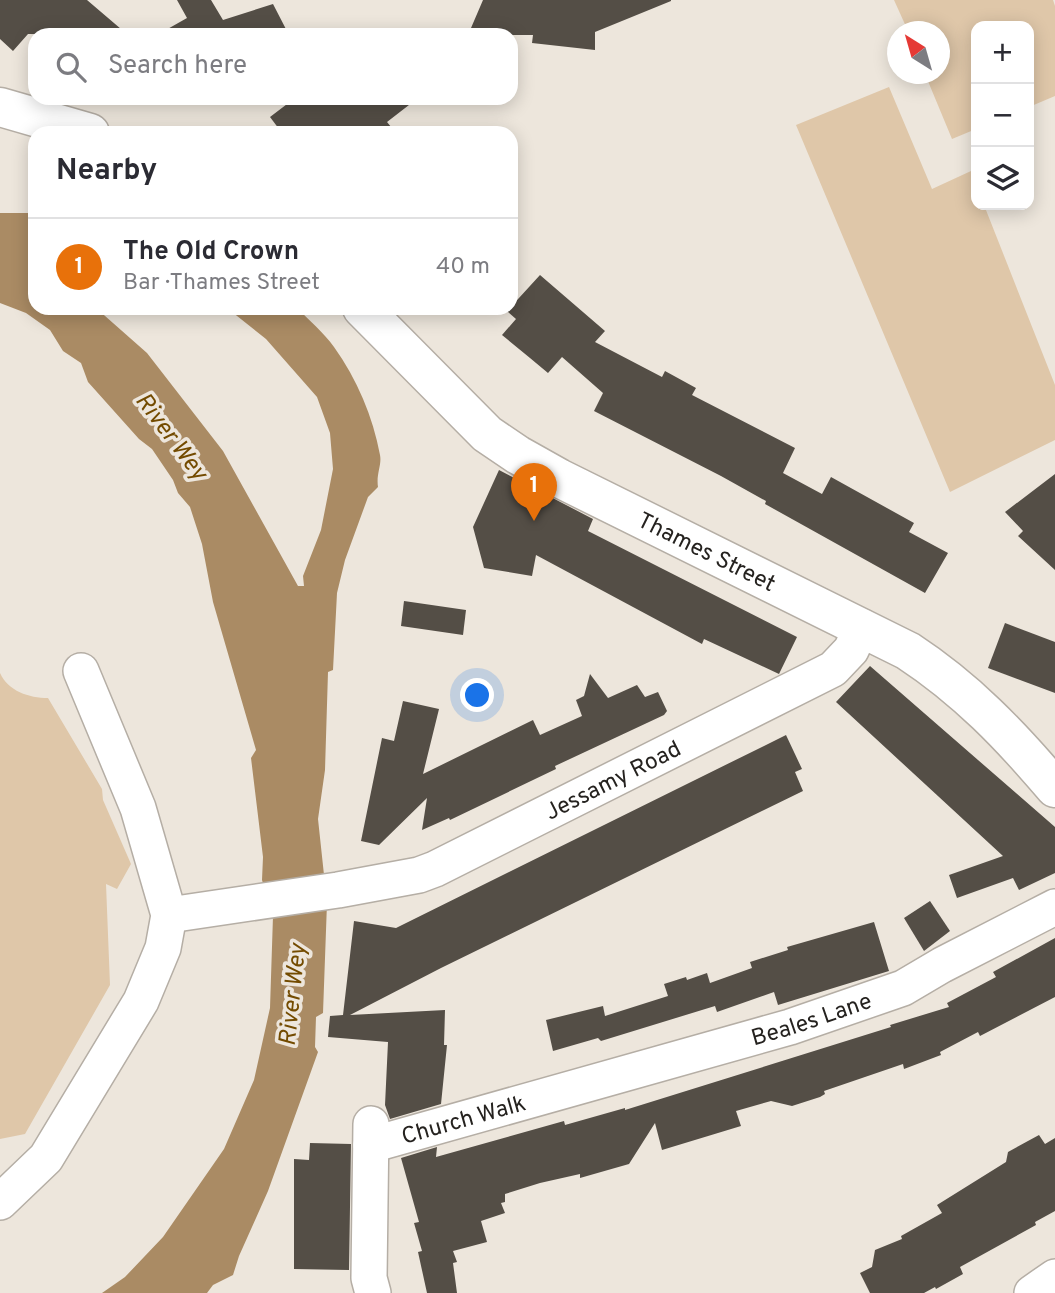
<!DOCTYPE html>
<meta charset="utf-8">
<style>
:root{--surface:#fff;--page:#f7f7f7;--text:#2b2b33;--muted:#7c7c81;--line:#e1e1e2;--accent:#5241b9}
body{margin:0;font-family:Overpass,sans-serif;background:var(--page);color:var(--text)}
.controls{position:absolute;right:21px;top:21px;display:grid;overflow:hidden;border-radius:14px;box-shadow:0 4px 18px #0003}
.controls button{width:63px;height:63px;display:grid;place-items:center;padding:0;border:0;border-bottom:2px solid var(--line);background:var(--surface);color:var(--text);font:35px sans-serif}
.compass{position:absolute;left:887px;top:21px;width:63px;height:63px;border-radius:50%;background:var(--surface);box-shadow:0 4px 18px #0003;rotate:323deg}
.you{position:absolute;left:478px;top:696px;width:24px;height:24px;margin:-18px;border:5px solid #fff;border-radius:50%;background:#1a73e8;box-shadow:0 0 0 10px #1a73e833}
.badge{display:grid;place-items:center;width:46px;height:46px;border-radius:50%;background:var(--accent);color:#fff;font-size:23px;font-weight:700}
.pin{position:absolute;translate:-50% -58px;filter:drop-shadow(0 2px 4px #0008)}
.pin::after{content:'';position:absolute;top:37px;width:24px;height:21px;background:inherit;clip-path:polygon(0 0,100% 0,50% 100%)}
.list{margin:0;padding:0;list-style:none}
h2{display:flex;justify-content:space-between;align-items:center;height:91px;margin:0;padding:0 28px;font-size:30px}
h2 small{font-size:23px;font-weight:400;color:var(--muted)}
.list li{display:grid;grid-template-columns:46px 1fr auto;gap:21px;align-items:center;box-sizing:border-box;height:98px;padding:0 28px;border-top:2px solid var(--line)}
.list b{display:block;font-size:26px;white-space:nowrap}
.list p{margin:0;font-size:23px;white-space:nowrap;color:var(--muted)}
.list em{font-size:23px;font-style:normal;color:var(--muted)}
.icon{flex:none;width:38px;height:38px;fill:none;stroke:currentColor;stroke-width:2;stroke-linecap:round;stroke-linejoin:round}
.map{position:relative;flex:none;width:1055px;height:1293px;overflow:hidden}
.search{position:absolute;background:var(--surface);box-shadow:0 4px 18px #0003;left:28px;top:28px;width:490px;height:77px;display:flex;align-items:center;gap:18px;box-sizing:border-box;padding:0 24px;border-radius:21px;color:var(--muted);font-size:26px}
.panel{position:absolute;background:var(--surface);box-shadow:0 4px 18px #0003;left:28px;top:126px;width:490px;height:189px;border-radius:21px}
.map>svg:first-child{display:block}
</style>
<div class="map">
<svg width="1055" height="1293" viewBox="0 0 1055 1293">
<rect width="100%" height="100%" fill="#ede6dc"/>
<g fill="#dfc7a9">
<path d="M894 0H1053L1055 6V96L1029 107V26H976V129L952 139 925 74H940V32L908 31Z"/>
<path d="M889 87 932 189 971 171 976 185V205H984L1055 385V440L950 492 796 125Z"/>
<path d="M0 673C8 691 29 698 48 698L102 789 103 800 131 864 117 889 106 884 110 985 25 1134 0 1139Z"/>
</g>
<path fill="#aa8b64" d="M0 213H35V308H96L147 353 223 451 298 586H304L303 576 321 530 333 469 330 433 317 397 266 339 227 308H297C309 320 324 333 334 347 357 379 373 417 380 455 382 465 376 474 378 487L368 497 345 560 337 593 333 670 328 672 325 770 318 819 327 903 323 1013 316 1017 315 1047 318 1052 268 1191 239 1256 233 1275 213 1285 207 1293H102L125 1277 163 1237 224 1149 254 1080 270 1008 273 916 262 880 263 857 251 758 256 750 213 602 202 544 190 507 178 493 173 480 152 449 139 439 88 382 81 363 63 351 50 330 26 313 0 303Z"/>
<g fill="#544e46">
<path d="M0 0H87L128 35 28 34 13 51 0 39Z"/>
<path d="M177 0H211L223 20 273 4 289 35H157L187 18Z"/>
<path d="M483 0H671V1L595 32V50L532 43 533 35H491L471 28Z"/>
<path d="M295 98H418L387 122 396 133H282L270 117Z"/>
<path d="M540 275 605 331 595 342 662 377 665 371 696 388 692 395 795 448 783 473 822 494 831 477 914 523 909 532 948 553 925 593 765 504 766 501 721 476 594 411 603 393 562 357 548 373 530 358 502 335 516 319 507 311Z"/>
<path d="M499 470 593 519 588 531 797 637 779 674 704 639 702 644 536 555 532 576 484 568 473 527Z"/>
<path d="M1055 474V570L1018 536 1023 531 1005 512Z"/>
<path d="M404 601 466 610 463 635 401 626Z"/>
<path d="M1005 623 1055 642V693L988 668Z"/>
<path d="M870 666 1055 827V873L1019 890 1013 878 957 898 949 875 1003 856 836 702Z"/>
<path d="M590 674 608 698 637 685 645 697 658 692 667 711 664 715 555 766 556 769 450 820 449 818 422 830 427 798 379 845 361 841 382 738 394 741 403 701 439 709 423 774 533 720 540 735 582 716 576 700 584 696Z"/>
<path d="M786 735 802 769 795 772 803 791 441 968 350 1015 445 1010 444 1045H447L441 1104 390 1119 385 1105 388 1042 328 1037 330 1016 343 1015 354 921 396 928Z"/>
<path d="M930 901 950 931 924 951 904 918Z"/>
<path d="M874 922 889 971 778 1005 774 992 717 1012 715 1006 601 1041 598 1038 553 1051 546 1020 603 1006 605 1016 668 996 664 984 686 977 687 980 707 973 710 983 752 968 750 962 788 950 787 947Z"/>
<path d="M1055 938V997L980 1036 978 1032 940 1052 941 1055 904 1069 903 1064 824 1091 825 1094 820 1097 792 1106 771 1101 736 1111 741 1126 662 1150 655 1123 629 1164 580 1178V1174L540 1183 505 1194V1202L501 1203 505 1213 481 1221 487 1242 453 1251 457 1262 453 1263 457 1293H427L418 1252 422 1251 414 1223 419 1222 401 1158 437 1147 436 1157 564 1121 565 1125 625 1108V1110L891 1027 890 1025 949 1007 947 1003 996 977 993 972Z"/>
<path d="M1039 1135 1045 1144 1055 1138V1211L1035 1222 1036 1225 960 1267 963 1274 936 1289 935 1287 924 1293H870L860 1273 872 1267 875 1250 902 1239 901 1236 942 1213 937 1205 1006 1162 1008 1152Z"/>
<path d="M310 1143 351 1144 349 1270 294 1269V1159L309 1160Z"/>
</g>
<g fill="none" stroke-linecap="round" stroke-linejoin="round">
<g stroke="#b5aea5" stroke-width="38">
<g id="minor">
<path id="s1" d="M169 915 338 890 419 875 435 869 833 669 851 650 862 627"/>
<path d="M371 1124 369 1278 373 1293"/>
<path id="s2" d="M371 1145 790 1027 903 988 942 965 1055 907"/>
<path d="M0 1202 46 1158 141 1001 163 948 169 915 138 808 81 671"/>
<path d="M1032 1293 1055 1277"/>
</g>
</g>
<g stroke="#b5aea5" stroke-width="41">
<g id="tertiary">
<path d="M0 107 90 133"/>
<path id="s3" d="M362 308 487 434 518 455 559 478 908 651C966 689 1010 735 1055 788"/>
</g>
</g>
<use href="#minor" stroke="#fff" stroke-width="35"/>
<use href="#tertiary" stroke="#fff" stroke-width="38"/>
</g>
<g text-anchor="middle" stroke-width="7" stroke-linejoin="round" paint-order="stroke">
<g font-size="23" fill="#25221f" stroke="#ede6dc">
<text dy="8" stroke="none"><textPath href="#s3" startOffset="427">Thames Street</textPath></text>
<text dy="8" stroke="none"><textPath href="#s1" startOffset="469">Jessamy Road</textPath></text>
<text dy="8" stroke="none"><textPath href="#s2" startOffset="458">Beales Lane</textPath></text>
<text dy="8" stroke="none"><textPath href="#s2" startOffset="96">Church Walk</textPath></text>
</g>
<g font-size="24" font-style="italic" fill="#734b00" stroke="#ede6dc">
<text transform="translate(172 436) rotate(53)" y="8">River Wey</text>
<text transform="translate(292 995) rotate(-84)" y="8">River Wey</text>
</g>
</g>
</svg>
<div class="controls">
<button>+</button>
<button>−</button>
<button><svg class="icon" aria-label="layers" viewBox="0 0 24 24"><path d="M12 4l9 5-9 5-9-5zM3 14l9 5 9-5"/></svg></button>
</div>
<svg class="compass" viewBox="-18 -18 36 36"><path d="M0-13l5 13h-10z" fill="#e53935"/><path d="M0 13l5-13h-10z" fill="#7c7c81"/></svg>
<div class="you"></div>
<div class="pin badge" style="left:534px;top:521px;background:#e8710a">1</div>
<div class="search"><svg class="icon" aria-label="search" viewBox="0 0 24 24"><circle cx="10" cy="10" r="6"/><path d="M15 15l6 6"/></svg>Search here</div>
<section class="panel">
<h2>Nearby<small></small></h2>
<ul class="list">
<li><span class="badge" style="background:#e8710a">1</span><div><b>The Old Crown</b><p>Bar · Thames Street</p></div><em>40 m</em></li>
</ul>
</section>
</div>
